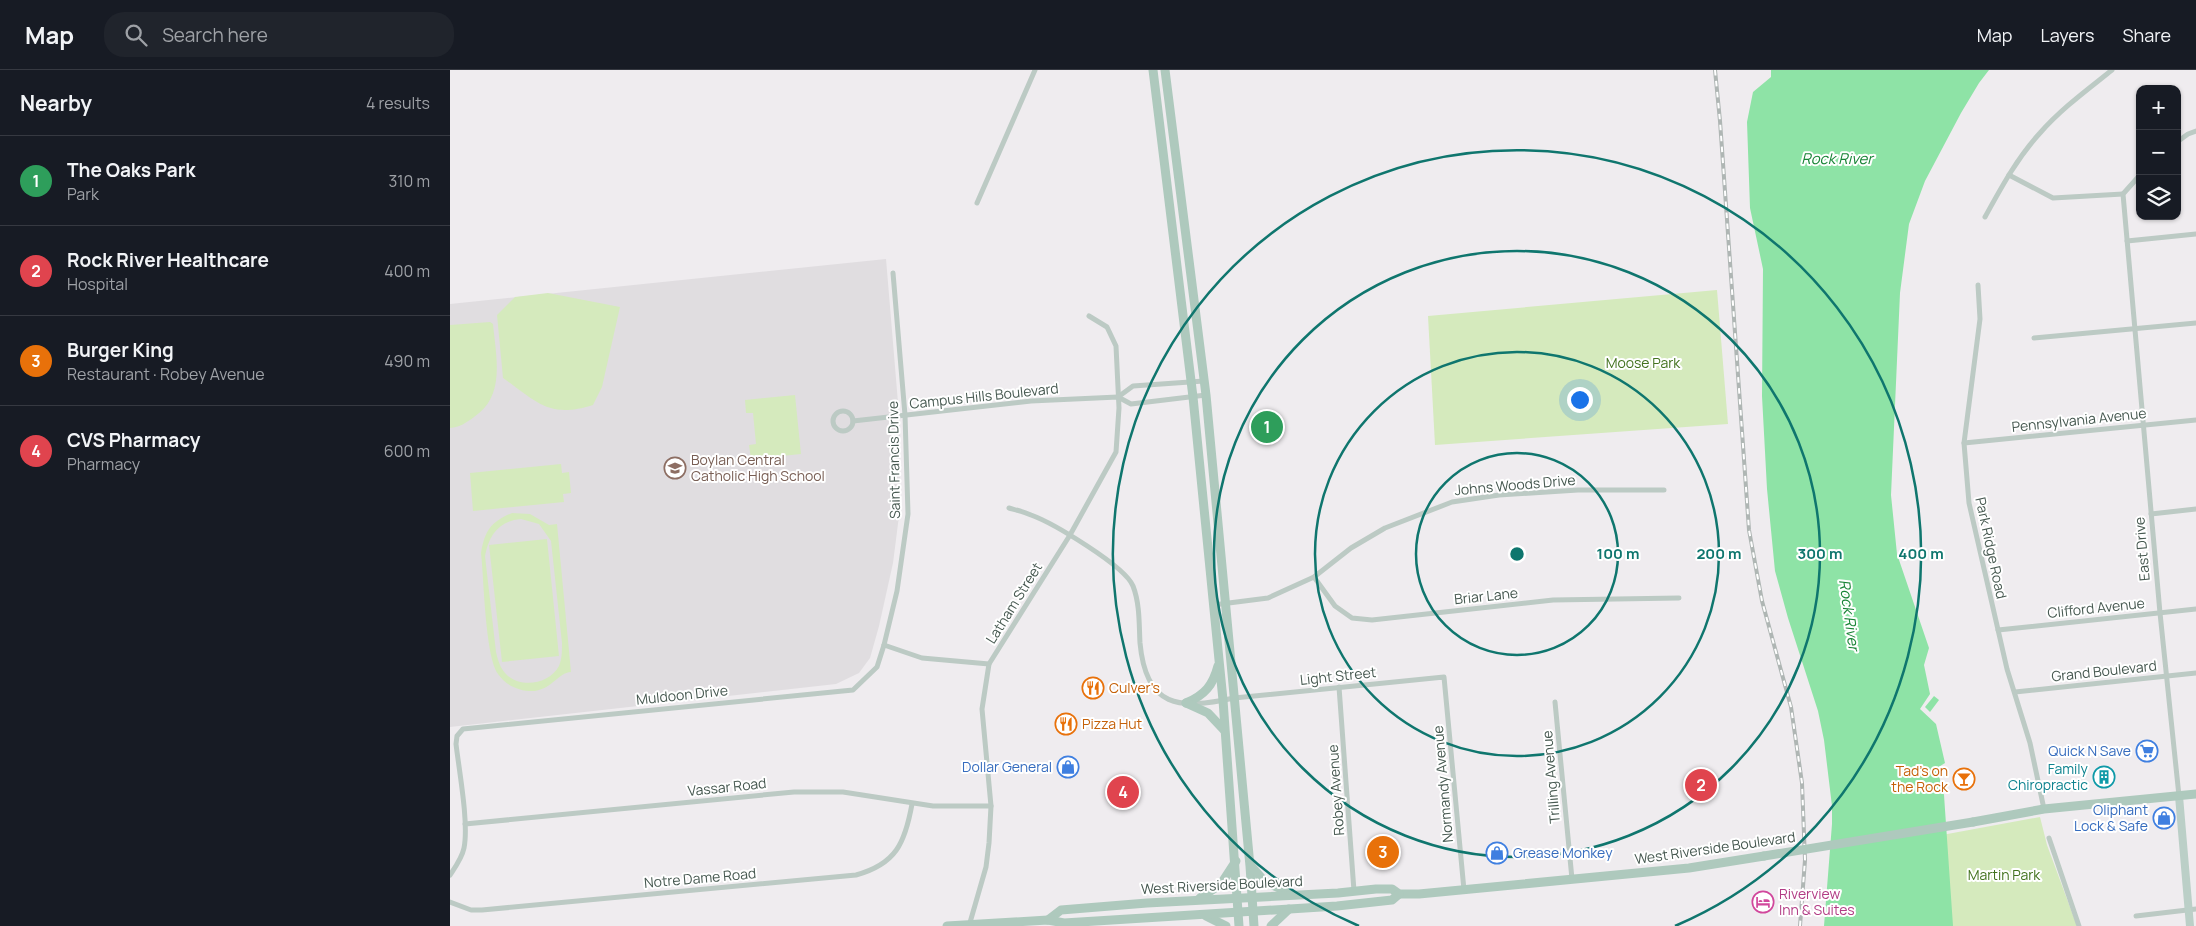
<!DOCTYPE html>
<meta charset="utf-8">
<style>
:root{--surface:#171b24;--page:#20242c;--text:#f1f3f6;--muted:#9ea1a6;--line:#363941;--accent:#7c3aed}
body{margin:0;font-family:Manrope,sans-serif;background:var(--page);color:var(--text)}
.controls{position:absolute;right:15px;top:15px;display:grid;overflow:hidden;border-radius:10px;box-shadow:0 1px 4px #0004}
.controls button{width:45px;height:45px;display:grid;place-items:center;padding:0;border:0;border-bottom:1px solid var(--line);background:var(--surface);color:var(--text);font:25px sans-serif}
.you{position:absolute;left:1129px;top:329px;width:18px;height:18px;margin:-12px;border:4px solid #fff;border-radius:50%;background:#1a73e8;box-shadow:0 0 0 8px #1a73e833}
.badge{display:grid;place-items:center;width:32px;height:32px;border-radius:50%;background:var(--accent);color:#fff;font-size:16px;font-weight:700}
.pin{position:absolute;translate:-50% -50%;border:2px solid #fff;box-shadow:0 1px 5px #0006}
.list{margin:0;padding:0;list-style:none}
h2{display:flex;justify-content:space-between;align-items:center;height:65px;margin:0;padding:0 20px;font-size:21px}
h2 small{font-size:16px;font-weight:400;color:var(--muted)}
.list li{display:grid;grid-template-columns:32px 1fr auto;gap:15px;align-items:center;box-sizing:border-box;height:90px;padding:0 20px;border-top:1px solid var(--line)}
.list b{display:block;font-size:19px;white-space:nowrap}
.list p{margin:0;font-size:16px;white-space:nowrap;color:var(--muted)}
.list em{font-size:16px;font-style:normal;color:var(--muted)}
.icon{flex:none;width:28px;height:28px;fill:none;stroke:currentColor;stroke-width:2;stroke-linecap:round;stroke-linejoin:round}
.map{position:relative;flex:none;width:1746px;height:856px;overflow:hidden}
header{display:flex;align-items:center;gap:30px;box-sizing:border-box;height:70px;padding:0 25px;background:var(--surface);border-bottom:1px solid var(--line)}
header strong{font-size:24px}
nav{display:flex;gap:28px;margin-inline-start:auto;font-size:18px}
.search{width:350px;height:45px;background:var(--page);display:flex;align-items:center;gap:12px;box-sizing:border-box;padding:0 18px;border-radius:20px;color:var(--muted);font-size:19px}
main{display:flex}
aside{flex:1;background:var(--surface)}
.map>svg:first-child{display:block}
</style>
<header>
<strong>Map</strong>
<div class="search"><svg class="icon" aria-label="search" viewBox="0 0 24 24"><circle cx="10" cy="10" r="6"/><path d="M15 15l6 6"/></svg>Search here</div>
<nav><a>Map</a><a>Layers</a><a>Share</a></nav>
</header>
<main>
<aside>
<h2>Nearby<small>4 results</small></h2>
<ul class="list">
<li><span class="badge" style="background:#2e9e5b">1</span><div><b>The Oaks Park</b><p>Park</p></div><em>310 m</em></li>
<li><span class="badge" style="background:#e0444e">2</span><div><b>Rock River Healthcare</b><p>Hospital</p></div><em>400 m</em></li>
<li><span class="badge" style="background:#e8710a">3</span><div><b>Burger King</b><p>Restaurant · Robey Avenue</p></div><em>490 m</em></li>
<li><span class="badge" style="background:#e0444e">4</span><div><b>CVS Pharmacy</b><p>Pharmacy</p></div><em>600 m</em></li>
</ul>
</aside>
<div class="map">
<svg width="1746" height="856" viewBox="0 0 1746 856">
<rect width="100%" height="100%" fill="#efecef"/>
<path fill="#e0dde0" d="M436 189 450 357V438L443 493 429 556 420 588 409 603 386 614 0 657V234Z"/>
<g fill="#d5eabd" fill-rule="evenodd">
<path d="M1267 220 1278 354 985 375 978 246Z"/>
<path d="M98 223 170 237 152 317 143 335C99 349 87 332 53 308L47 245 65 227Z"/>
<path d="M40 252 43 254C46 287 56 326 24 347 16 353 10 357 0 358V255Z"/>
<path d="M345 325 351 384 301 389 299 375 306 374 303 343H296L295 330Z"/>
<path d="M111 394 112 403 119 402 121 423 113 424 114 432 23 441 20 403Z"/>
<path d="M62 443 80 444 99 455 107 454 121 602C108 603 103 618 85 621 71 622 56 616 48 604 35 585 34 509 31 483 35 460 41 452 62 443ZM71 449 89 454 101 471 112 573C112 581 112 589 109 596 99 614 73 618 58 606 51 600 48 591 46 582L35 486C39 465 49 451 71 449Z"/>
<path d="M97 469 109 586 52 592 39 475Z"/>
<path d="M1590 747 1597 775 1627 856H1500L1492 765Z"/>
</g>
<g fill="#8ee3a6">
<path d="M1321 0H1539L1529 13 1511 43 1475 111 1459 154 1450 223 1441 425 1447 484 1479 578 1474 595 1480 624 1470 639 1486 654 1495 693 1487 698 1494 725 1503 856H1374L1382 754V736L1374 670 1368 641 1338 548 1325 501 1317 419 1312 326 1313 199 1300 138 1297 52 1303 22 1321 7Z"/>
<path d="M1484 626 1489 630 1480 642 1475 637Z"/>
</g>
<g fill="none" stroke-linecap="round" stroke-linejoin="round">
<g stroke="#bccac4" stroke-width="5">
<path d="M1727 72 1738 64 1746 61"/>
<path d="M1559 105 1603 128 1673 124"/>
<path d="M1690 105 1673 124 1710 543 1729 726"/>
<path d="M527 133 585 0"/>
<path d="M1535 147C1551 118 1567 88 1590 63 1611 39 1637 20 1662 0"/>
<path d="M1677 171 1746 164"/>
<path d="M1528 215 1530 249 1514 373 1519 433 1557 599 1580 673 1594 739"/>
<path d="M1584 268 1746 253"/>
<path d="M668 327 683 316 754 311"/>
<circle cx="393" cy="351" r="10"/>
<path d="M403 351 581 331 668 327 681 334 756 325"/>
<path d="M1514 373 1746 350"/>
<path d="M559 438C566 440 574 442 581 445 603 453 675 496 683 516 690 534 689 555 690 573 696 638 729 640 784 628L994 607 1014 820"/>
<path d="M1701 444 1746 439"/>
<path d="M864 507 885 536 902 548 922 550 1103 530 1229 528"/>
<path d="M763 535 818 528 864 507 901 478 935 458 1002 432 1049 425 1128 420H1214"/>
<path d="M1548 560 1746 539"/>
<path d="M434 575 472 588 539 594"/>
<path d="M889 617 904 821"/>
<path d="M1565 622 1746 603"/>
<path d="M1105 632 1122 809"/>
<path d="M15 754 344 722H393L483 736H541"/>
<path d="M1599 768 1629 856"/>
<path d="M0 805C6 796 12 788 14 778 19 753 9 700 6 674L7 666 13 659 403 620 427 597 434 575 447 521 458 444 455 345 443 203"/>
<path d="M0 832 21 840H32L406 805C446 794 455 773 462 734"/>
<path d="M1686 846 1746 839"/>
<path d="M519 856 536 797 539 773 541 736 532 639 539 594 620 465 666 382 669 338 666 276 657 257 639 246"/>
</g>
<path stroke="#bbcfc7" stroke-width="8" d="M1729 726 1740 856"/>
<g stroke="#aec9bd" stroke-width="9">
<path d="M703 0 743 327 773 630 789 856"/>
<path d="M715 0 756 325 800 796 804 856"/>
<path d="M736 633C755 625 763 615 768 596"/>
<path d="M736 633 758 643 774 660"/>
<path d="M1523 752 1594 739 1746 724"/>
<path d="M801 796 815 812 841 823"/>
<path d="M750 828 771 814 786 791"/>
<path d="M756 846 776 856"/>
<path d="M598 850 611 840 697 833 888 823 926 819H942L949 824H969L1239 798 1314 786"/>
<path d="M497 856 598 850 614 853 887 836 942 830 949 824"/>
<path d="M821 856 839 839"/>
</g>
<g stroke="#afb6b4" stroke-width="4">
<path id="rail" d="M1265 0 1270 51 1299 460 1312 531 1341 637 1352 713 1355 790 1350 856"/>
</g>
<use href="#rail" stroke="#fff" stroke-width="2" stroke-dasharray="5.5" stroke-linecap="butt"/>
<path stroke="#aec9bd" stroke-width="9" d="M1314 786 1523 752"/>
</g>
<g fill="none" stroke="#0f766e" stroke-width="2.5">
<circle cx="1067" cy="484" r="101"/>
<circle cx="1067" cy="484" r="202"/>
<circle cx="1067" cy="484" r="303"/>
<path d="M909 856A404 404 0 1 1 1225 856"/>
</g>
<defs>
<g id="school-ring" transform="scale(1.125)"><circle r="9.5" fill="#fff" stroke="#8d6e63" stroke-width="1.5"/><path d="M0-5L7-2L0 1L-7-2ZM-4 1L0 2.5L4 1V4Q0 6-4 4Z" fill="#8d6e63"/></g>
<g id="restaurant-ring" transform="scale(1.125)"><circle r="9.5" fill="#fff" stroke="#e8710a" stroke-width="1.5"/><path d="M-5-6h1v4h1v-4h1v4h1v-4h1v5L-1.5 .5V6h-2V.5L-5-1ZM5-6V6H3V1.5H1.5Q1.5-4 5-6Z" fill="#e8710a"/></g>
<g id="supermarket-ring" transform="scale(1.125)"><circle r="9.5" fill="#fff" stroke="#3f7fe0" stroke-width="1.5"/><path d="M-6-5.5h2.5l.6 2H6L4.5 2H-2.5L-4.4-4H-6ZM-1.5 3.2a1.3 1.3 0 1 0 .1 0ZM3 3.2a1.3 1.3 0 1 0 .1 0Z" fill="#3f7fe0"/></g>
<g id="shop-ring" transform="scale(1.125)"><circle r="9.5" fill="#fff" stroke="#3f7fe0" stroke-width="1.5"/><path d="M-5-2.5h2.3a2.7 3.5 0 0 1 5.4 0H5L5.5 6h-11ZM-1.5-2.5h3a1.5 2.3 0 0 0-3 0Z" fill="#3f7fe0"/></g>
<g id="building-ring" transform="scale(1.125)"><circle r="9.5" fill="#fff" stroke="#0f9aa8" stroke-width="1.5"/><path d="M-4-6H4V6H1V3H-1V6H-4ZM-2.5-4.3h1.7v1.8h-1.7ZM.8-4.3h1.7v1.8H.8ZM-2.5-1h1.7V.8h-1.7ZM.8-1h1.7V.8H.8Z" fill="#0f9aa8"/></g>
<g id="bar-ring" transform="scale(1.125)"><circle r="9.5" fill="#fff" stroke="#e8710a" stroke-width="1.5"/><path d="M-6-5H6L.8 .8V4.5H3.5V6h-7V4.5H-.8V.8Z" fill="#e8710a"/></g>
<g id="hotel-ring" transform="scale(1.125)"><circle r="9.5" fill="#fff" stroke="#d1479c" stroke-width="1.5"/><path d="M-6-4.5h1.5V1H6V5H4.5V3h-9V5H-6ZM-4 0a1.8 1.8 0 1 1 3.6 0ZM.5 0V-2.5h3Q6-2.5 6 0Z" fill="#d1479c"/></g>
</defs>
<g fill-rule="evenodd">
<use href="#school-ring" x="225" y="398"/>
<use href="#restaurant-ring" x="643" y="618"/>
<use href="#restaurant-ring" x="616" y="654"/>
<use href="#supermarket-ring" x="1697" y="681"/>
<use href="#shop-ring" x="618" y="697"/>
<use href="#building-ring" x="1654" y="707"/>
<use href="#bar-ring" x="1514" y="709"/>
<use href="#shop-ring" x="1714" y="748"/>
<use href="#shop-ring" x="1047" y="783"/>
<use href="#hotel-ring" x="1313" y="832"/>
</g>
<g text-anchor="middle" stroke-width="4" stroke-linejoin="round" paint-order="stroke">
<g font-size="14" fill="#42721e" stroke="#fff">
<text x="1193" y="298">Moose Park</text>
<text x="1554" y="810">Martin Park</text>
</g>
<g font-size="14" fill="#465850" stroke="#fff">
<text transform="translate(534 326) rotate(-6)" y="5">Campus Hills Boulevard</text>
<text transform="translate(1629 350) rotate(-6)" y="5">Pennsylvania Avenue</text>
<text transform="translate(444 390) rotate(-91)" y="5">Saint Francis Drive</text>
<text transform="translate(1065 415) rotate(-5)" y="5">Johns Woods Drive</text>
<text transform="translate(1541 478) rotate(78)" y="5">Park Ridge Road</text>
<text transform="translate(1692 479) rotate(-95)" y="5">East Drive</text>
<text transform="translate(1036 526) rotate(-6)" y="5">Briar Lane</text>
<text transform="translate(564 533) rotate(-58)" y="5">Latham Street</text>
<text transform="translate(1646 538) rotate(-6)" y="5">Clifford Avenue</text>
<text transform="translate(1654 601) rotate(-6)" y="5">Grand Boulevard</text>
<text transform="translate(888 606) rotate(-6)" y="5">Light Street</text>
<text transform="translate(232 625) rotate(-6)" y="5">Muldoon Drive</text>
<text transform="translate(1101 707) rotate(-95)" y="5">Trilling Avenue</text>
<text transform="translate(993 714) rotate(-95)" y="5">Normandy Avenue</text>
<text transform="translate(277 717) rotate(-6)" y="5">Vassar Road</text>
<text transform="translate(886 720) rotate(-94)" y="5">Robey Avenue</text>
<text transform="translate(1265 778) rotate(-8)" y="5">West Riverside Boulevard</text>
<text transform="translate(250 808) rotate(-5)" y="5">Notre Dame Road</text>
<text transform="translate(772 815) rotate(-3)" y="5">West Riverside Boulevard</text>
</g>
<g font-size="14" fill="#785e54" stroke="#fff" text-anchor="start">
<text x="241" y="395">Boylan Central<tspan x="241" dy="16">Catholic High School</tspan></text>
</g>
<g font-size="14" fill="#c56008" stroke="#fff" text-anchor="start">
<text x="659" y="623">Culver's</text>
<text x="632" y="659">Pizza Hut</text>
<text x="1498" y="706" text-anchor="end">Tad's on<tspan x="1498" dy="16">the Rock</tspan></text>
</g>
<g font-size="14" fill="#366cbe" stroke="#fff" text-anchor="end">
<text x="1681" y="686">Quick N Save</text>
<text x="602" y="702">Dollar General</text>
<text x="1698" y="745">Oliphant<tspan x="1698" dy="16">Lock &amp; Safe</tspan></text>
<text x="1063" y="788" text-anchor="start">Grease Monkey</text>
</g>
<g font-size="14" fill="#0d838f" stroke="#fff" text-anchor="end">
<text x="1638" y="704">Family<tspan x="1638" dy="16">Chiropractic</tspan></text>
</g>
<g font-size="14" fill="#b23c85" stroke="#fff" text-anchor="start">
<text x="1329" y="829">Riverview<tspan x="1329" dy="16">Inn &amp; Suites</tspan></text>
</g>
<g font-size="15" font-style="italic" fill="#188436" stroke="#fff">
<text x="1387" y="94">Rock River</text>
<text transform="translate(1399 545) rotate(82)" y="5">Rock River</text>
</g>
</g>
<circle cx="1067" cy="484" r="8" fill="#0f766e" stroke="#fff" stroke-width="2.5"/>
<g font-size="15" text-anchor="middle" font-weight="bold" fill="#0f766e" stroke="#fff" stroke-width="4" stroke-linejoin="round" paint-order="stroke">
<text x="1168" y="489">100 m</text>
<text x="1269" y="489">200 m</text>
<text x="1370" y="489">300 m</text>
<text x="1471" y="489">400 m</text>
</g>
</svg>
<div class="controls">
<button>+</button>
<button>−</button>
<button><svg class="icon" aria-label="layers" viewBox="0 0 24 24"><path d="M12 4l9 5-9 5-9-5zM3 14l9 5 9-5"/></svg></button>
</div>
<div class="you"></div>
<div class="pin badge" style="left:817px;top:357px;background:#2e9e5b">1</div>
<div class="pin badge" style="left:1251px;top:715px;background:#e0444e">2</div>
<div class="pin badge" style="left:933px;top:782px;background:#e8710a">3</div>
<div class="pin badge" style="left:673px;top:722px;background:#e0444e">4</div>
</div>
</main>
